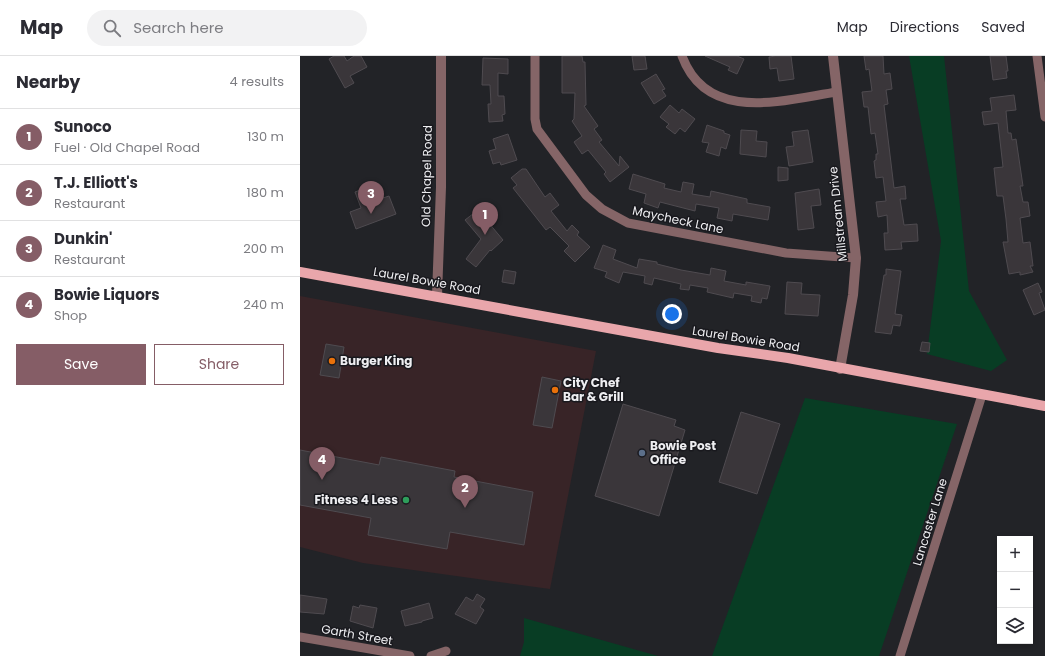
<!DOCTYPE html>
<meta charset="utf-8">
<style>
:root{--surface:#fff;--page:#f2f2f3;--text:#2b2b33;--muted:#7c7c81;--line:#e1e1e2;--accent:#855d66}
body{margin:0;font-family:Poppins,sans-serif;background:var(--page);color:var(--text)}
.controls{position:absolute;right:12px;bottom:12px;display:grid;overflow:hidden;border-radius:0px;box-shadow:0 2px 6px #0003}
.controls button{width:36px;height:36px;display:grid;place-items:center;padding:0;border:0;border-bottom:1px solid var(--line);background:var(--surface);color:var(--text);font:20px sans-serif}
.you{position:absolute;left:372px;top:258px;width:14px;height:14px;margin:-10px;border:3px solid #fff;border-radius:50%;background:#1a73e8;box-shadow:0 0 0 6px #1a73e833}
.badge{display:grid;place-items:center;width:26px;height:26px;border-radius:50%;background:var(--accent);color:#fff;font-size:13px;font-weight:700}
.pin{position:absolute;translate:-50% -33px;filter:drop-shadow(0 1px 2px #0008)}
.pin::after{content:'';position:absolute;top:21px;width:14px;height:12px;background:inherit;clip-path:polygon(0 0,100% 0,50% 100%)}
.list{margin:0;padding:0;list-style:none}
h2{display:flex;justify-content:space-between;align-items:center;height:52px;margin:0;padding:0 16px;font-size:17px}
h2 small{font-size:13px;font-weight:400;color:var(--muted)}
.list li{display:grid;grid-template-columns:26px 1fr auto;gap:12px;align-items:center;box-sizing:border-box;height:56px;padding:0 16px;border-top:1px solid var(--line)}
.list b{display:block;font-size:15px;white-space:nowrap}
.list p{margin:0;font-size:13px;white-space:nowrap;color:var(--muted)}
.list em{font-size:13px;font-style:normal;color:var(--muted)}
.actions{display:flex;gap:8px;padding:12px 16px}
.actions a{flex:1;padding:9px 0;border:1px solid var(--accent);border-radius:0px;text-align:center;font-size:14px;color:var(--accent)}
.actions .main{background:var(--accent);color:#fff}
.icon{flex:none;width:22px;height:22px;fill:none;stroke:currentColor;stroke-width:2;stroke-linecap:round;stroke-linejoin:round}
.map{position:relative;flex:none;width:745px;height:600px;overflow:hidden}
header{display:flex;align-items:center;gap:24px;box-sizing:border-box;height:56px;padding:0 20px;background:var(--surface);border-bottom:1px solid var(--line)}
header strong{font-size:19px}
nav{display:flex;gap:22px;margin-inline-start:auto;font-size:14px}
.search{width:280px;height:36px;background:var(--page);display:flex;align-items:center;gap:10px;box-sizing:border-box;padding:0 14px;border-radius:22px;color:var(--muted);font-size:15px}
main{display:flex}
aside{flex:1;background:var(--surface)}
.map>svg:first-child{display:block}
</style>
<header>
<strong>Map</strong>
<div class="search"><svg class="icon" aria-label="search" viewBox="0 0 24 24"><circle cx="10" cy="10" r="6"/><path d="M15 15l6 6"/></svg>Search here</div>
<nav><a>Map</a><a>Directions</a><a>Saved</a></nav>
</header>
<main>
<aside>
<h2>Nearby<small>4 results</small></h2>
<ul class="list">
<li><span class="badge">1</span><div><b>Sunoco</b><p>Fuel · Old Chapel Road</p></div><em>130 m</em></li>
<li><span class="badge">2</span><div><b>T.J. Elliott's</b><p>Restaurant</p></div><em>180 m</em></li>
<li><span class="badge">3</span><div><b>Dunkin'</b><p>Restaurant</p></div><em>200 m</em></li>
<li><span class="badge">4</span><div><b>Bowie Liquors</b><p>Shop</p></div><em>240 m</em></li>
</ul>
<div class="actions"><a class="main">Save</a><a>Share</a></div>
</aside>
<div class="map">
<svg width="745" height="600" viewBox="0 0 745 600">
<rect width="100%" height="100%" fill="#222327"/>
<path fill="#382427" d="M0 240 296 295 250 533 63 507 0 491Z"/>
<g fill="#083d24">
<path d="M609 0H644L669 235 707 304 691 315 627 298 641 185Z"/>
<path d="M505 342 657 368 579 600H412Z"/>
<path d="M224 562 358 600H220L224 586Z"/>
</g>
<g fill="#3a363a" stroke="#4f4b50">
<path d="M34 0H44L47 5 54 0H61L67 11 50 20 54 27 45 32 29 3Z"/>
<path d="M262 0H282L283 6H285L286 49 284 50 298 70 294 73 302 84 299 86 319 110 320 100 329 111 310 126 304 118 306 116 288 94 282 98 274 86 282 80 272 65 274 63 275 37H262Z"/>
<path d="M332 0H345L347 13 334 14Z"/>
<path d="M405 0H437L444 3 437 18 428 14 430 11Z"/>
<path d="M476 0H491L494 23 479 25 477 12 470 13 469 1Z"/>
<path d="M564 0H583L584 18 590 17 592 33 586 34 588 48 584 49 594 132 605 130 606 143H600L604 169 617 168 618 185 601 186 602 193 585 194 584 177H588L587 159 578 161 576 146 586 145 583 121 576 122 574 105 576 104V98H578L575 77 571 78 568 51H564L562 36 572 35 569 13 566 14Z"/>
<path d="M690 0H706L708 15H706L707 22 693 24Z"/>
<path d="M183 2 208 3V18L198 17V40H204L205 58 202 59 203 65 189 66 188 48H191L190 29H182Z"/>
<path d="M356 18 365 33 362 34 366 40 354 48 341 27Z"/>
<path d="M714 39 716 54 706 55 708 77H711L712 84 716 83 723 130H720L723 146H728L730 160 720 162 723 187 730 186 733 210H730L733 216 720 219V216L709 218 703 186H708L706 163 703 140H697L694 112 703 111 698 67 684 69 682 56 692 55 690 42Z"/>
<path d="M370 49 379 57 382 53 395 63 385 76 380 72 375 78 366 71 369 68 360 61Z"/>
<path d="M407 69 424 75V77L430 79 426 93 421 91 419 100 406 96 409 87 402 86Z"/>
<path d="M441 74 457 75 456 85 467 86 466 101 440 98Z"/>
<path d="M508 74 513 106 489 110 486 91 494 90 492 76Z"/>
<path d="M208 78 217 104 201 109 200 106 193 108 189 95 196 93 193 83Z"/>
<path d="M478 111 488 112V124L478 125Z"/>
<path d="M222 113H226L245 141 250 137 259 149 251 155 267 175 272 169 279 176 277 179 290 191 275 206 264 195 269 190 250 171 246 174 213 132 217 129 211 122Z"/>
<path d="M333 118 365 128 364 132 381 136 383 126 394 128 392 138 410 141 411 135 447 143V147L470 151 468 164 433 158 432 165 417 162 419 152 396 148 395 155 360 146 358 152 344 147 346 138 329 133Z"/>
<path d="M63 133 68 147 89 140 96 158 56 173 50 156 61 152 55 136Z"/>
<path d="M519 133 521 149 511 150 514 172 498 174 495 137Z"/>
<path d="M178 154 203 184 191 195 190 194 176 211 166 203 181 183 165 164Z"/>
<path d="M303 189 316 194 313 203 337 212 339 203 357 206V208L381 214 410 219 411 212 426 215 424 225 446 229V226L470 230 467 243 462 242 461 247 451 245 452 240 434 237 433 242 407 236 408 232 390 229 389 234 380 233 381 228 354 222 352 229 344 227 345 220 323 216 319 227 305 221 307 216 294 212Z"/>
<path d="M586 213 601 215 595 258 602 259 600 270 593 269 591 278 575 276 584 219H586Z"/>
<path d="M204 214 216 216 214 228 202 226Z"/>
<path d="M487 226 502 227 501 238 520 239 518 260 485 258Z"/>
<path d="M738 227 742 236 739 237 745 254 734 259 723 234Z"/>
<path d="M622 286 630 287 629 296 620 295Z"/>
<path d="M26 288 44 291 39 322 20 319Z"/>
<path d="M242 321 261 325 252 372 233 369Z"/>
<path d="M323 348 376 364 374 370 385 374 359 460 295 440Z"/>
<path d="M441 356 480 368 457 438 419 426Z"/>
<path d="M0 394 79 409 81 401 155 415 154 421 233 436 224 489 150 476 147 493 68 479 71 462 0 449Z"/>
<path d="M177 538 185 543 180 551 184 554 176 568 155 558 166 541 173 545Z"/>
<path d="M0 539 27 543 24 558 0 556Z"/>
<path d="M129 547 133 562 122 565V566L105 570 101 555Z"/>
<path d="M60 549 77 552 73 572 50 565 53 550 59 552Z"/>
</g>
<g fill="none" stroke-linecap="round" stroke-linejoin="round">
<g stroke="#856567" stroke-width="9">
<path d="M235 0V63L237 73 286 139 302 153 328 167 486 197 556 202"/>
<path d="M382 0C407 68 484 44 537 36"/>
<path d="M737 0 745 61"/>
<path d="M0 581 110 600"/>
<path d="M131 600 146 595"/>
<path d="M600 600 682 339"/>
</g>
<g stroke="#856567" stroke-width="10">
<path d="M533 0 556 202 553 239 540 313"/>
<path d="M137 239 141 131V0"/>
</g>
<path stroke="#e9a6ab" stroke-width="10" d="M0 216 418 292 488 302 745 350"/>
</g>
<g fill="#e8710a" stroke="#19191e" stroke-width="1.5">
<circle cx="32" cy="305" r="4"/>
<circle cx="255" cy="334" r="4"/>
</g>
<circle fill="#5c6f8a" stroke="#19191e" stroke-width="1.5" cx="342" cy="397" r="4"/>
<circle fill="#2e9e5b" stroke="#19191e" stroke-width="1.5" cx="106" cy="444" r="4"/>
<g text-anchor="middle" stroke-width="3" stroke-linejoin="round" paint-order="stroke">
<g font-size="12" fill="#eeeef1" stroke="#19191e">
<text transform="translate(127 120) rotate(-89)" y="4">Old Chapel Road</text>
<text transform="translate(538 158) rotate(-96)" y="4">Millstream Drive</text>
<text transform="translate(378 164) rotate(12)" y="4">Maycheck Lane</text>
<text transform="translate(127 225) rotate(10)" y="4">Laurel Bowie Road</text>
<text transform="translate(446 283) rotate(9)" y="4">Laurel Bowie Road</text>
<text transform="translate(630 466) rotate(-73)" y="4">Lancaster Lane</text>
<text transform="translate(57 579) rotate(10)" y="4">Garth Street</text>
</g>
<g font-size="12" font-weight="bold" fill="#eeeef1" stroke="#19191e" text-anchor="start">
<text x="40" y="309">Burger King</text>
<text x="263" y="331">City Chef<tspan x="263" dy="14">Bar &amp; Grill</tspan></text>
<text x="350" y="394">Bowie Post<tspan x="350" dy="14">Office</tspan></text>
<text x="98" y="448" text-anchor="end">Fitness 4 Less</text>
</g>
</g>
</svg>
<div class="controls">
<button>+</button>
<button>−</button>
<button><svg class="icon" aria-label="layers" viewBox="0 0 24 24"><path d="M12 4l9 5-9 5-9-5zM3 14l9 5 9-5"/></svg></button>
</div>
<div class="you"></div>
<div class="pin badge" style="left:185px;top:179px">1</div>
<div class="pin badge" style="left:165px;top:452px">2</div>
<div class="pin badge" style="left:71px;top:158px">3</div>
<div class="pin badge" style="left:22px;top:424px">4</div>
</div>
</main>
